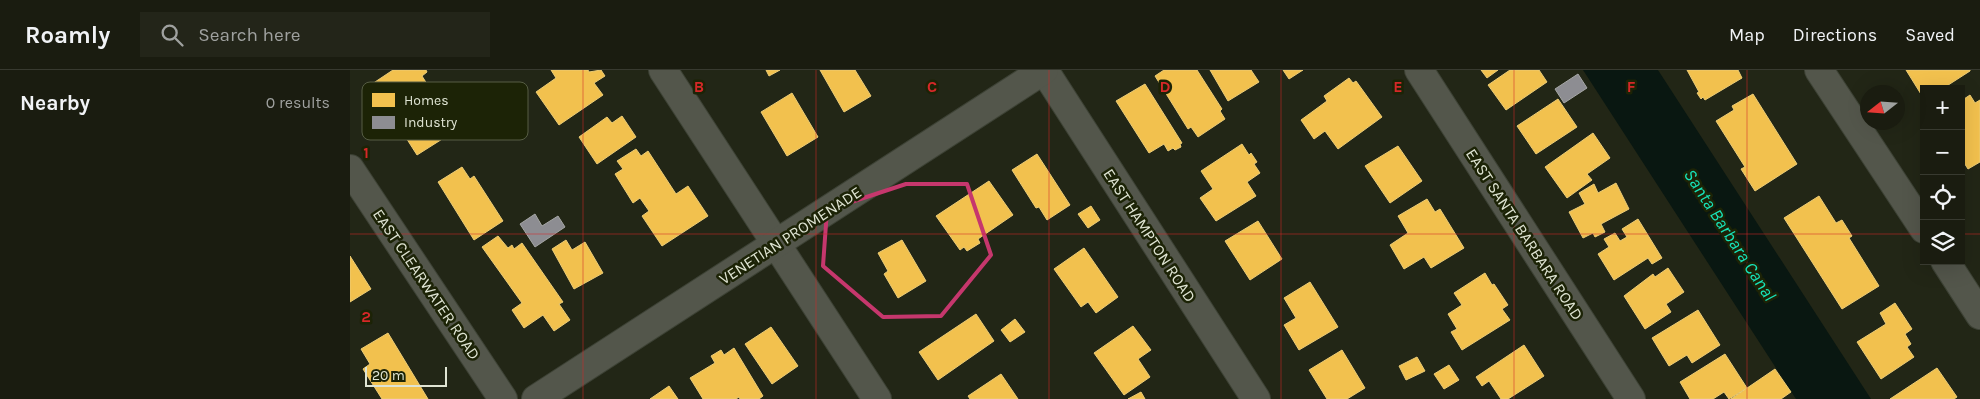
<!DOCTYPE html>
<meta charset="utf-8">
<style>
:root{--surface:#1a1c10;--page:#232519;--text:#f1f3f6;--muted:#9fa19f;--line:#383a30}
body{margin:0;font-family:Karla,sans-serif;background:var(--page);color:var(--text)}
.controls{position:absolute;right:15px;top:15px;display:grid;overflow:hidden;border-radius:0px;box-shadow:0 5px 20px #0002}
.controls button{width:45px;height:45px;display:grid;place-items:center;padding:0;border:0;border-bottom:1px solid var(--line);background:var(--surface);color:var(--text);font:25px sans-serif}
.compass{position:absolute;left:1510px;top:15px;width:45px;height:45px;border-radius:50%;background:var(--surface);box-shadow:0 5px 20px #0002;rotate:253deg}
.scale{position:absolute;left:15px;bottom:12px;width:82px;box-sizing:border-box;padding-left:5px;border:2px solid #dfe4d3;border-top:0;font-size:14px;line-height:18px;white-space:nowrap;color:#dfe4d3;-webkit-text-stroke:4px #1c2306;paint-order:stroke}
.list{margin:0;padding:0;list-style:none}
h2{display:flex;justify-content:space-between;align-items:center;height:65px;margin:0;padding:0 20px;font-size:21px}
h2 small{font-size:16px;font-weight:400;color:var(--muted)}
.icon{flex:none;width:28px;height:28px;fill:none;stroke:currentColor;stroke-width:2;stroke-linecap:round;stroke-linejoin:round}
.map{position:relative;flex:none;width:1630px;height:329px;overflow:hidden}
header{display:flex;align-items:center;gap:30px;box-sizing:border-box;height:70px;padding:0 25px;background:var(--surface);border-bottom:1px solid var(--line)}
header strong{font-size:24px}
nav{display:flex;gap:28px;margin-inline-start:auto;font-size:18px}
.search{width:350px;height:45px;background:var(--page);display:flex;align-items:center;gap:12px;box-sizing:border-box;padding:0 18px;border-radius:0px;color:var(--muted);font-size:19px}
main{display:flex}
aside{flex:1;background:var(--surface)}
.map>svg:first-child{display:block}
</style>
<header>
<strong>Roamly</strong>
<div class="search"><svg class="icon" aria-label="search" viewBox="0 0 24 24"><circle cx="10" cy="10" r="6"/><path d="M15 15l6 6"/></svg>Search here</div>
<nav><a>Map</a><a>Directions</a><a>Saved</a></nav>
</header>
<main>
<aside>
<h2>Nearby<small>0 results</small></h2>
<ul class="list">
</ul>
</aside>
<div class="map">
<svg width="1630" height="329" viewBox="0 0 1630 329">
<rect width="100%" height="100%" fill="#222616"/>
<path fill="#091711" d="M1233 0H1308L1521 329H1446Z"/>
<g fill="#f2c14e" stroke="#eccc76">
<path d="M43 0H76L77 2 72 6 77 14 32 43 28 37 22 41 16 32 22 28 16 18Z"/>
<path d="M201 0H238L239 2 251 0 255 6 244 13 253 25 209 55 186 22 206 8Z"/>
<path d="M416 0H430L419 6Z"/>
<path d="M470 0H505L521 26 494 42Z"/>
<path d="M814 0H847L872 39 870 41 875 49 848 67 841 57 838 59 805 6Z"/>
<path d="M860 0H901L909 12 878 31Z"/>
<path d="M933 0H953L939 9Z"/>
<path d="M1131 0H1148L1137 8Z"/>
<path d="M1160 0H1189L1197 12 1156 40 1138 15Z"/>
<path d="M1337 0H1388L1392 8 1355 30 1353 27 1351 29 1347 23 1349 22Z"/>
<path d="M1556 0H1620V1L1592 19H1574V29Z"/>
<path d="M999 8 1003 13 1006 11 1032 47 988 79 975 61 964 69 951 50 977 31 974 26Z"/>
<path d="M106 14 127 47 67 85 46 52Z"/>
<path d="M795 14 832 73 830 74 831 77 825 80 823 78 818 81 814 74 799 83 766 31Z"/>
<path d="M442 23 468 67 437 86 411 42Z"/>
<path d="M1403 24 1447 94 1405 121 1391 99 1395 97 1366 51 1384 40 1382 36Z"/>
<path d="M1620 25 1625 33 1630 30V92L1618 99 1611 88V31Z"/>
<path d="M1208 29 1227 57 1186 84 1167 56Z"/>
<path d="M272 46 286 67 247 94 229 67 257 47 262 53Z"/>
<path d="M1243 63 1260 88 1237 104 1242 110 1217 128 1195 97Z"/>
<path d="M892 74 899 85 901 83 907 92 904 94 910 103 897 112 906 126 866 151 850 128 863 119 851 101Z"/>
<path d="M1048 76 1072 111 1040 133 1015 96Z"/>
<path d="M286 79 291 86 298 81 326 124 338 116 358 146 312 176 292 146 299 141 290 128 283 133 265 104 273 99 267 91Z"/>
<path d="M687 84 720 135 697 150 689 137 686 138 662 100Z"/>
<path d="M112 97 120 109 124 106 153 151 124 170 88 112Z"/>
<path d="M639 111 663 145 628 169 630 173 617 181 614 177 610 180 586 146Z"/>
<path d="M1266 113 1279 139 1251 154 1255 162 1245 167 1243 163 1233 168 1219 142 1235 134 1229 123 1244 114 1248 123Z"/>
<path d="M1469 126 1486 153 1492 150 1502 166 1499 168 1529 216 1492 239 1434 148Z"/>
<path d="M1077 129 1085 142 1090 139 1114 178 1081 198 1074 187 1054 199 1040 175 1058 163 1048 146Z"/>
<path d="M741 136 750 150 738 158 728 144Z"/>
<path d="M1288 149 1312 188 1302 194 1298 188 1264 210 1248 184 1259 177 1254 169 1265 163 1270 171 1277 167 1272 159Z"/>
<path d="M908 151 932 189 900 210 875 171Z"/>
<path d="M148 166 158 178 162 175 164 179 172 173 213 232 209 234 220 250 204 261 193 245 174 258 162 240 172 233 132 177Z"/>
<path d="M216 170 222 180 235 172 253 203 224 219 202 179Z"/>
<path d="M552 170 576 211 548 228 534 204 538 201 528 183Z"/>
<path d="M734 178 768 227 746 243 738 232 731 237 704 199Z"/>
<path d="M0 186 21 219 0 232Z"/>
<path d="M1318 198 1334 222 1316 234 1321 242 1295 259 1274 226 1303 204 1305 207Z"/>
<path d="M1135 203 1142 215 1144 214 1158 235 1152 239 1160 250 1112 280 1101 262 1107 259 1098 244 1112 235 1104 223Z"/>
<path d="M960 212 988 257 949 280 934 255 946 248 934 228Z"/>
<path d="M1545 233 1562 259 1555 264 1561 274 1557 277 1564 287 1531 309 1507 272 1536 254 1530 243Z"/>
<path d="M1348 240 1370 275 1342 293 1337 285 1319 296 1302 268Z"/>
<path d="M626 244 644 271 588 310 569 282Z"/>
<path d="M665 249 675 262 660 272 651 260Z"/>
<path d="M783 256 801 280 788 289 800 307 774 325 744 283Z"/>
<path d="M421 257 448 296 422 314 395 274Z"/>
<path d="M38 263 78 329H32L13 299 20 294 11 279Z"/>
<path d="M1174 275 1194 306 1158 329H1151L1139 311 1132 316 1126 307Z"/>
<path d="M384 278 413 326 409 329H390L389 327 386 329H353L340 308 365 293 361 286 371 280 374 285Z"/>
<path d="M992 280 1015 318 997 329H977L959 300Z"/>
<path d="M1375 284 1397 318 1379 329 1374 322 1363 329H1340L1330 312Z"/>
<path d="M1067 287 1075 301 1056 310 1049 296Z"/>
<path d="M1099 295 1109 310 1094 319 1084 304Z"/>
<path d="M1587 298 1607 327 1604 329H1540Z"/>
<path d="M1425 299 1441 322 1431 329H1381Z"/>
<path d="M651 304 668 329H620L618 326Z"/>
<path d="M319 316 328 329H300Z"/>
<path d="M791 322 795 329H778Z"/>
</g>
<g fill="#8d8d92" stroke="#a6a7a6">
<path d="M1228 4 1237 18 1214 33 1205 19Z"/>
<path d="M185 144 192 156 208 146 215 157 185 177 170 154Z"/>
</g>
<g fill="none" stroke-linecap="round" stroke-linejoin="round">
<g stroke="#3d4235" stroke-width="30">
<g id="minor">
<path d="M313 0 527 329"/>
<path d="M694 0 906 329"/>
<path d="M1069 0 1281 329"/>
<path d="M1469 0 1574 159"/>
<path d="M0 99 153 329"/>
<path d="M1595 191 1630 245"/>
<path d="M186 329 694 0"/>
</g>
</g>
<use href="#minor" stroke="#53564b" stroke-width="28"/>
</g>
<path fill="none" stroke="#c6376d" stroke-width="4" stroke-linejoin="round" d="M556 114H617L641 185 591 246 533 247 473 196 477 140Z"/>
<path fill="none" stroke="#d62828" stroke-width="1" stroke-opacity="0.55" d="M233 0V329M466 0V329M699 0V329M931 0V329M1164 0V329M1397 0V329M0 164H1574M1611 164H1630"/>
<g text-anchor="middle" stroke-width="5" stroke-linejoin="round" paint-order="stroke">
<g font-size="16" fill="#dfe4d3" stroke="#1c2306">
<text transform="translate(1175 164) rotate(57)" y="6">EAST SANTA BARBARA ROAD</text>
<text transform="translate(440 165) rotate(-33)" y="6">VENETIAN PROMENADE</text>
<text transform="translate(800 165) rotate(57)" y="6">EAST HAMPTON ROAD</text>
<text transform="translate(77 214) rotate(56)" y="6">EAST CLEARWATER ROAD</text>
</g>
<g font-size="18" font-style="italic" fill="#17e4bb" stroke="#1c2306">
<text transform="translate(1380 165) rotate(57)" y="6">Santa Barbara Canal</text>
</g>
</g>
<rect x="12" y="12" width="166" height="58" rx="8" fill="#1c2306" stroke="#565d44" stroke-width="1"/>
<rect x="22" y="23" width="23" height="14" fill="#f2c14e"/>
<rect x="22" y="46" width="23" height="13" fill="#8d8d92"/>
<g font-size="14" fill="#dfe4d3">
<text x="54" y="35">Homes</text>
<text x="54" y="57">Industry</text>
</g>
<g font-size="16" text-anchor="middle" font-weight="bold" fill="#d62828" stroke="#1c2306" stroke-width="5" stroke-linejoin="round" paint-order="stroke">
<text x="349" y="22">B</text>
<text x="582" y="22">C</text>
<text x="815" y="22">D</text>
<text x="1048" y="22">E</text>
<text x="1281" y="22">F</text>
<text x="16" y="88">1</text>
<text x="16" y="252">2</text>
</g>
</svg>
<div class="controls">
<button>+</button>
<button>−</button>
<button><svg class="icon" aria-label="locate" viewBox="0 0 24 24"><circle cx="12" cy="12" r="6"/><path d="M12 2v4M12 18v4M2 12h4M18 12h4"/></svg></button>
<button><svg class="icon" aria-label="layers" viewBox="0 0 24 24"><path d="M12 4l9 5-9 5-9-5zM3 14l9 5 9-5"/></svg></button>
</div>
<svg class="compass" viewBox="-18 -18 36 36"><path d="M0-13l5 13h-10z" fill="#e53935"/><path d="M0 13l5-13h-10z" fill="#9fa19f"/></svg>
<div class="scale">20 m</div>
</div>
</main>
